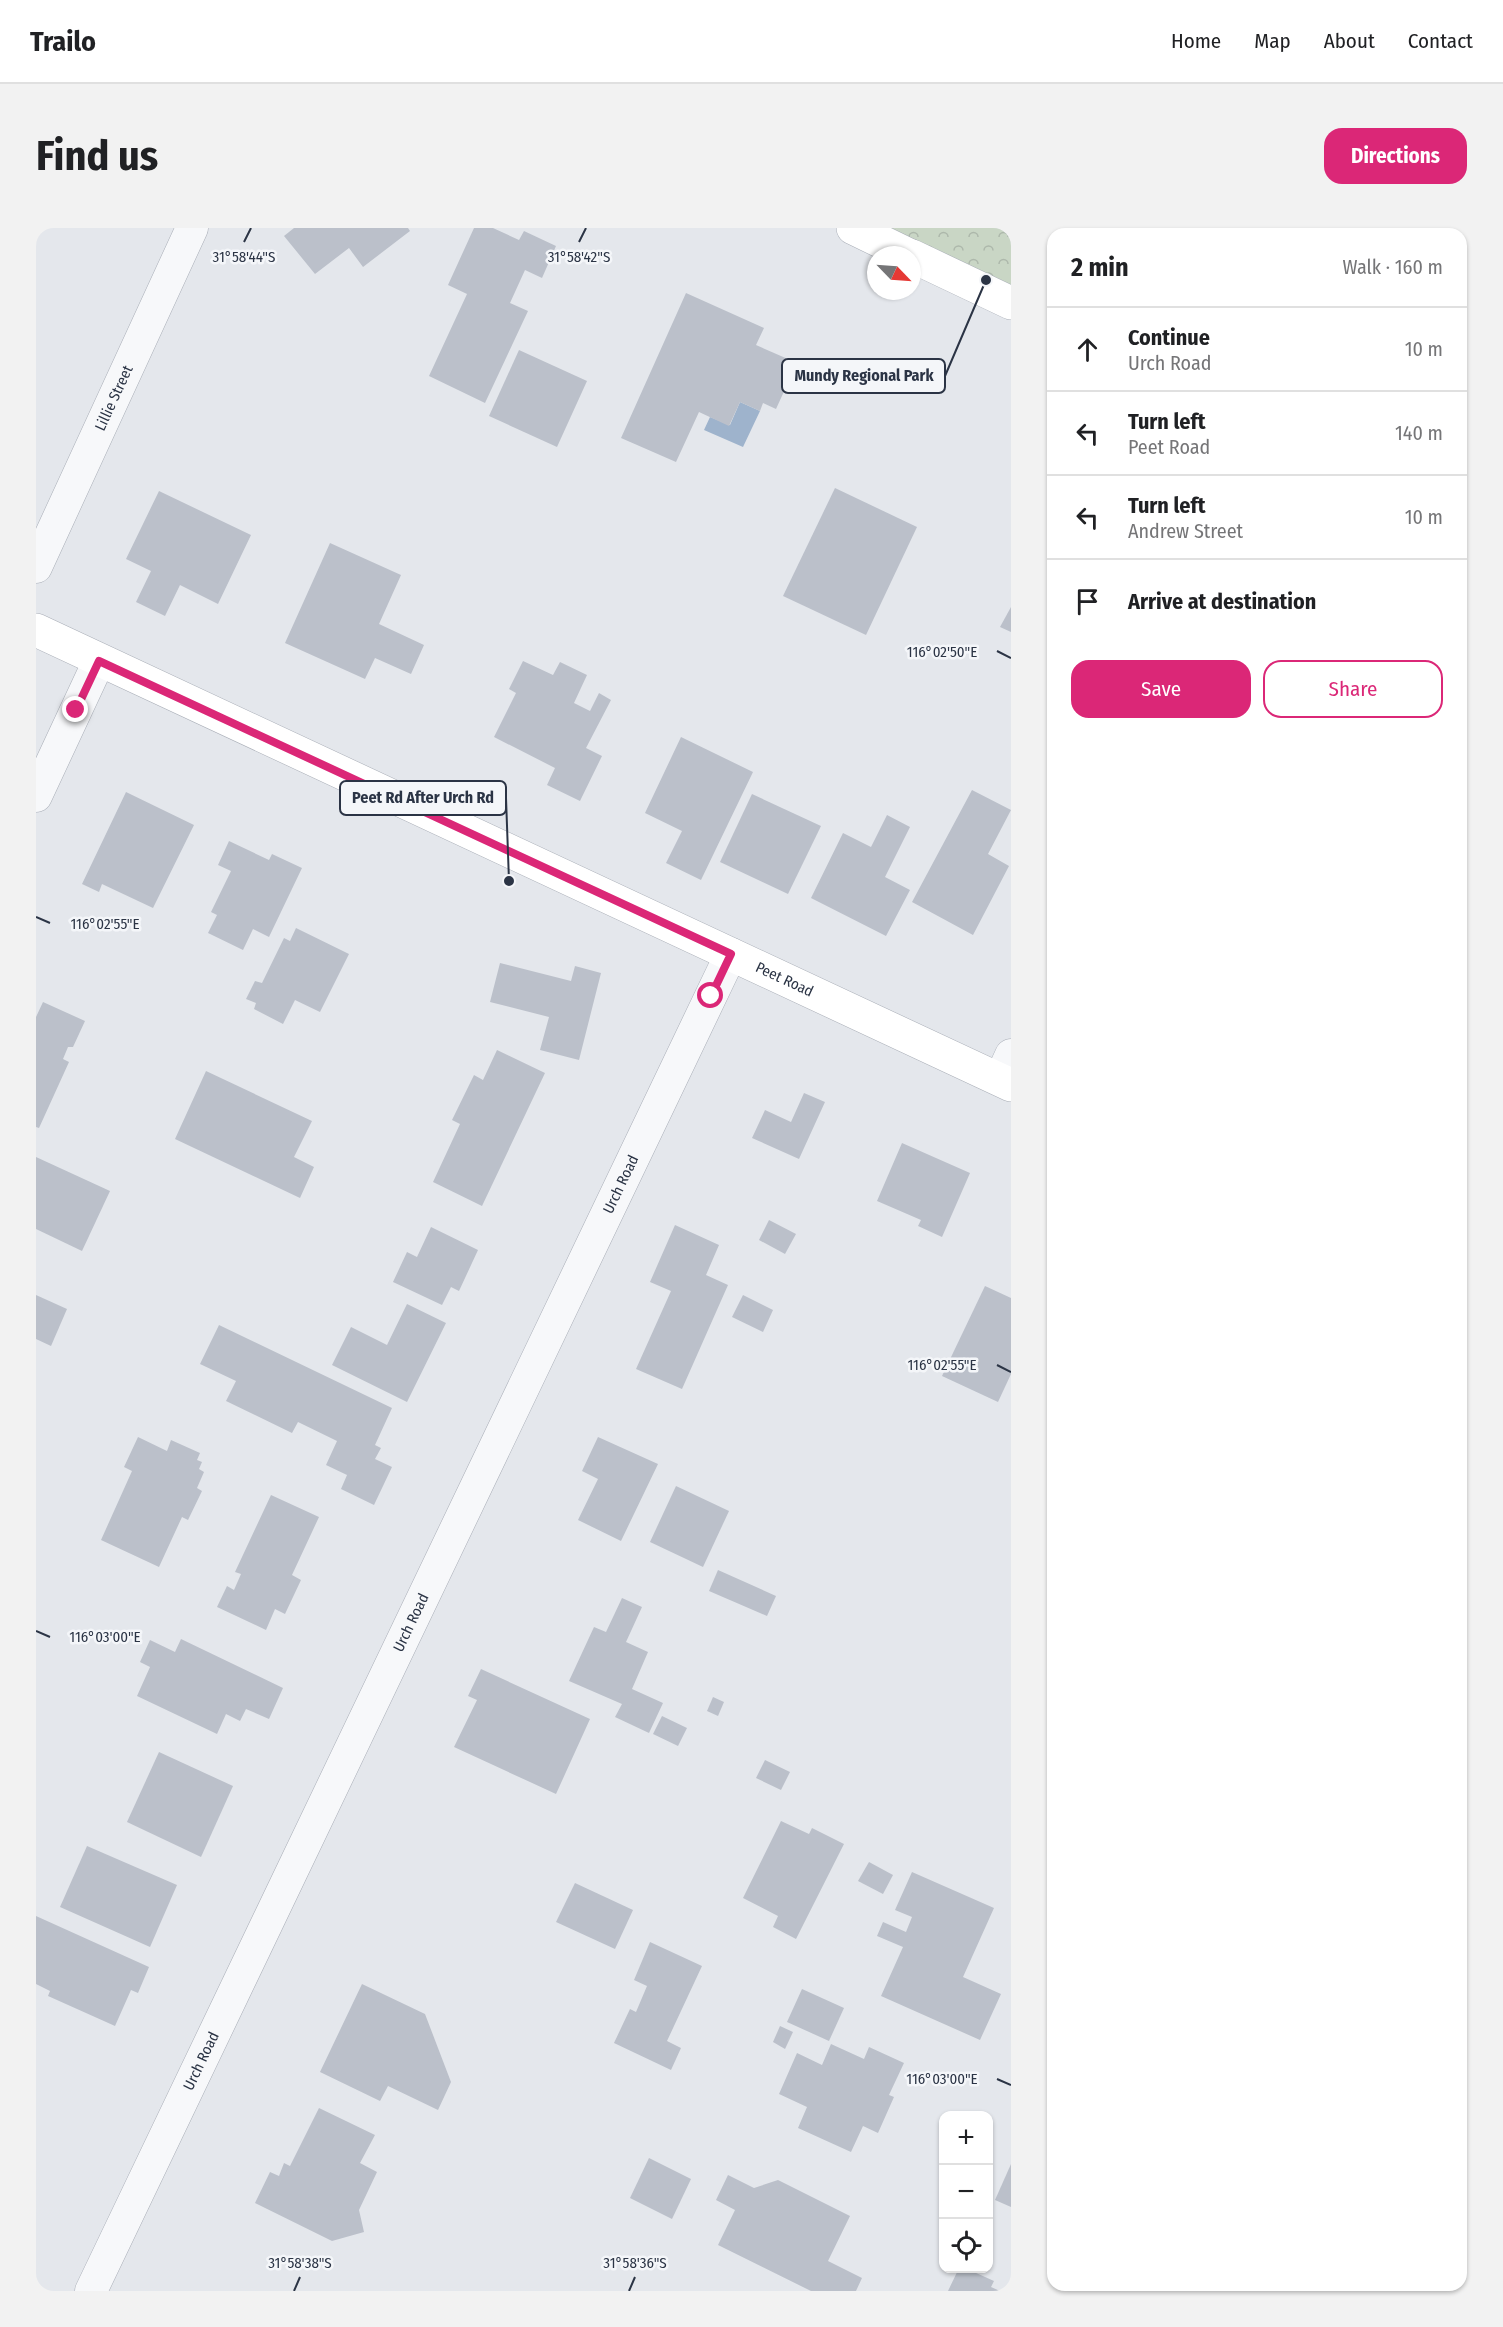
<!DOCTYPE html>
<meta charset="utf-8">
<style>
:root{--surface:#fff;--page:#f2f2f2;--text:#202124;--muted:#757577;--line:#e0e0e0;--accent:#db2777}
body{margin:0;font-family:"Fira Sans Condensed",sans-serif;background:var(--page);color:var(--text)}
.controls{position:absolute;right:18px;bottom:18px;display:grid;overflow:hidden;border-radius:12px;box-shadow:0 2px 4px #0004}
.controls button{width:54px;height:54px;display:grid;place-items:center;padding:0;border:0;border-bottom:2px solid var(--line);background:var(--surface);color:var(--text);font:30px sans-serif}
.compass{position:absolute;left:831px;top:18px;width:54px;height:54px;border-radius:50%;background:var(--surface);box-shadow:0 2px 4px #0004;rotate:115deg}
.stop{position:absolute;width:18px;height:18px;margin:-14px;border:4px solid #db2777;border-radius:50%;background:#fff}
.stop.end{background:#db2777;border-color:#fff;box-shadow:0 2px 6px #0008}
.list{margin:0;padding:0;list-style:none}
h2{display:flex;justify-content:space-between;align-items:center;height:78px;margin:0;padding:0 24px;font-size:26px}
h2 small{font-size:20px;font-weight:400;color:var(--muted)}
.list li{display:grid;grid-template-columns:39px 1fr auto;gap:18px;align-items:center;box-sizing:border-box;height:84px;padding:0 24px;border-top:2px solid var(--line)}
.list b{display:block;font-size:22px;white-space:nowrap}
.list p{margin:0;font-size:20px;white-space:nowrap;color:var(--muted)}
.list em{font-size:20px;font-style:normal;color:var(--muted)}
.actions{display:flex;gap:12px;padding:18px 24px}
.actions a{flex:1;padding:14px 0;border:2px solid var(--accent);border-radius:18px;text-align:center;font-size:21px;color:var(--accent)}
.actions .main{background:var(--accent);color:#fff}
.icon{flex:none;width:33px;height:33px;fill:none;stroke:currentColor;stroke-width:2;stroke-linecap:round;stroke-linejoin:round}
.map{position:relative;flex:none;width:975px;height:2063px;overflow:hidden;border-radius:18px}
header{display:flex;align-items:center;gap:36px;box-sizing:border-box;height:84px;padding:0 30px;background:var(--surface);border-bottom:2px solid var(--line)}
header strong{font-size:28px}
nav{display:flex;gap:33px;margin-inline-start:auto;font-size:21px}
.intro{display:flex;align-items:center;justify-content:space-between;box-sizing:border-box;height:144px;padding:0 36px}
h1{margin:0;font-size:42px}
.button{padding:15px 27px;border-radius:18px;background:var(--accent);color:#fff;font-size:21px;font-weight:700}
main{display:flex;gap:36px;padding:0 36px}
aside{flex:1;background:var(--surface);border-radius:18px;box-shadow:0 2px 4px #0004}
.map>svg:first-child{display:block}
</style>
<header>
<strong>Trailo</strong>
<nav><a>Home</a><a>Map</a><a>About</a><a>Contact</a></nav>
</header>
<div class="intro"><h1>Find us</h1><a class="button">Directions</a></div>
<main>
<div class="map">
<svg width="975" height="2063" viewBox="0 0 975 2063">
<defs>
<pattern id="park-crowns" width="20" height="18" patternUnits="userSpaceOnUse" patternTransform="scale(1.5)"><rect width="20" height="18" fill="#c9d6c5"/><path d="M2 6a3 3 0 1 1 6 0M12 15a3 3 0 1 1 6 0" fill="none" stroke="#adb8ab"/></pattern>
</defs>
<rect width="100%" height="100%" fill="#e4e7ec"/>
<path fill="url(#park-crowns)" d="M817 0H975V75Z"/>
<path fill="#9eb3cc" d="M704 174 724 183 707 219 668 202 674 189 694 197Z"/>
<g fill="#bbc0ca">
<path d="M258 0H372L374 3 327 39 313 20 279 46 248 8Z"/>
<path d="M438 0H457L483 12 488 3 520 18 506 50 489 42 474 75 492 83 449 175 393 148 431 66 412 57Z"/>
<path d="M650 65 728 100 720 117 761 135 740 181 727 175 724 183 704 174 693 198 663 184 640 234 585 210Z"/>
<path d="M483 122 551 153 521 219 453 188Z"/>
<path d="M799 260 881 299 830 407 747 368Z"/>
<path d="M123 263 215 307 182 376 144 357 129 388 100 374 115 343 90 331Z"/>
<path d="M294 315 365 347 343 396 388 417 375 446 339 430 329 451 249 415Z"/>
<path d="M975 379V404L964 399Z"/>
<path d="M487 433 517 447 524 434 551 447 538 475 554 483 563 465 575 472 550 520 566 528 544 573 511 557 519 540 458 509 480 465 473 461Z"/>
<path d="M645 509 717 544 665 652 630 635 646 603 609 585Z"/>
<path d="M936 562 975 582 952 626 973 638 937 707 876 674Z"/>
<path d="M90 564 158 597 117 680 66 656 63 664 46 656Z"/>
<path d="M716 566 785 598 752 666 684 634Z"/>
<path d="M851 587 874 599 849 649 874 662 850 708 775 670 807 605 835 619Z"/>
<path d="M193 613 233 632 236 626 266 640 233 709 217 701 207 722 172 705 181 687 175 684 195 643 182 637Z"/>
<path d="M260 700 313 726 284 784 259 772 247 796 218 781 220 775 210 771 219 753 226 755 248 710 254 713Z"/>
<path d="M464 735 535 753 539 738 565 745 543 832 504 822 513 789 454 774Z"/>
<path d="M7 774 49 793 37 819H32L27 831 33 834 3 900 0 899V789Z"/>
<path d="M461 822 509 845 446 978 397 954 424 896 416 892 438 847 447 852Z"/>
<path d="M170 843 276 893 258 929 278 939 264 970 139 911Z"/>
<path d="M768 865 789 874 763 931 716 910 729 882 755 894Z"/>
<path d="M866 915 934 945 906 1009 882 998 885 992 841 973Z"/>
<path d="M0 929 74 963 46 1023 0 1001Z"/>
<path d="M733 992 760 1006 749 1026 723 1012Z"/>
<path d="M639 997 683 1017 670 1047 692 1057 646 1161 600 1141 635 1063 614 1054Z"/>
<path d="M395 999 442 1022 423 1063 415 1059 406 1077 357 1054 371 1024 381 1029Z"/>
<path d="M949 1058 975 1070V1146L962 1174 906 1148Z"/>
<path d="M0 1067 31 1081 15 1118 0 1111Z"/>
<path d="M707 1067 737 1082 727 1104 696 1089Z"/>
<path d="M371 1076 410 1095 371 1174 296 1137 315 1099 351 1117Z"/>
<path d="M183 1097 356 1180 339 1217 345 1220 339 1231 356 1239 338 1277 305 1261 311 1247 290 1237 301 1213 262 1194 256 1205 190 1173 200 1153 164 1136Z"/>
<path d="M102 1209 131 1223 135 1212 164 1225 161 1232 166 1234 163 1241 168 1244 161 1260 166 1263 152 1292 146 1289 123 1339 65 1312 96 1243 88 1239Z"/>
<path d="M562 1209 622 1236 585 1313 542 1292 562 1251 546 1243Z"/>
<path d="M640 1258 693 1283 667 1339 614 1314Z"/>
<path d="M235 1267 283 1289 256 1347 265 1352 249 1386 239 1381 230 1402 181 1379 191 1358 198 1362 205 1346 199 1344Z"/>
<path d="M682 1342 740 1368 731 1388 673 1363Z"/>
<path d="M586 1370 606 1379 590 1414 612 1424 596 1461 627 1475 613 1505 579 1489 586 1476 533 1453 558 1399 570 1404Z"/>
<path d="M145 1411 247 1460 233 1491 210 1481 204 1493 190 1486 181 1506 101 1468 114 1439 104 1434 114 1412 139 1424Z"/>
<path d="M445 1441 554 1491 520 1566 418 1519 441 1472 432 1468Z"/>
<path d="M677 1469 688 1474 682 1488 671 1483Z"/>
<path d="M626 1488 651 1500 642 1518 617 1506Z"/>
<path d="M123 1524 197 1558 165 1629 91 1594Z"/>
<path d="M729 1532 754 1544 745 1562 720 1550Z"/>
<path d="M745 1593 773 1606 776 1600 808 1616 760 1711 737 1699 742 1688 707 1670Z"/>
<path d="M51 1618 141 1657 114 1719 24 1679Z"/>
<path d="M833 1634 857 1647 847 1666 822 1653Z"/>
<path d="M876 1644 958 1680 927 1749 965 1766 944 1812 845 1768 867 1719 841 1708 847 1694 870 1704 876 1689 859 1682Z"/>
<path d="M539 1655 597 1682 579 1721 520 1694Z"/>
<path d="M0 1688 113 1739 102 1765 95 1762 79 1798 12 1768 14 1763 0 1756Z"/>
<path d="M614 1714 666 1738 631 1813 645 1820 635 1842 578 1815 594 1781 600 1784 611 1758 598 1752Z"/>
<path d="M326 1756 389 1786 415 1854 402 1882 352 1858 344 1873 284 1844Z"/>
<path d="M766 1761 808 1780 793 1813 751 1794Z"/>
<path d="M744 1798 757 1804 749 1821 737 1814Z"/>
<path d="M795 1816 828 1831 833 1819 868 1835 853 1867 858 1869 842 1905 827 1898 815 1924 762 1900 771 1879 743 1866 761 1825 786 1837Z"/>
<path d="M283 1880 339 1907 324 1935 341 1944 323 1982 328 2004 296 2013 219 1975 234 1944 243 1948 248 1935 254 1938Z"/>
<path d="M613 1930 655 1951 636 1991 594 1970Z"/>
<path d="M975 1936V1979L959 1972Z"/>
<path d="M692 1947 718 1960 742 1952 814 1988 792 2033 826 2050 820 2063H775L682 2017 699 1982 680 1972Z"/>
<path d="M923 2040H929L958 2053 955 2059 964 2063H912Z"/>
</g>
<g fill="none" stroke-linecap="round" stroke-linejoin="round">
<g stroke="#a9aeb7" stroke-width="33">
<g id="street">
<path id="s1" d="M0 339 156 0"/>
<path d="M0 568 63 433"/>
<path d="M964 851 975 827"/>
<path id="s2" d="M55 2063 695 726"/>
</g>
</g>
<g stroke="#a9aeb7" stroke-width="34">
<g id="secondary">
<path d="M817 0 873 27"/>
<path d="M876 28 975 75"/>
<path id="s3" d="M0 402 975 857"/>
</g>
</g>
<use href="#street" stroke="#f7f8fa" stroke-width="32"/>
<use href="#secondary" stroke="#fff" stroke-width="33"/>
</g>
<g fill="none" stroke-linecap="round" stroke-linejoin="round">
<path stroke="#db2777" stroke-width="8" d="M40 482 63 433 695 726 675 768"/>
</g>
<path fill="none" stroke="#2b3445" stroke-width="2" d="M208 14 215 0M543 14 550 0M961 423 975 430M0 689 14 695M961 1137 975 1144M0 1403 14 1409M961 1851 975 1857M258 2063 264 2049M593 2063 599 2049"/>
<g text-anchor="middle" stroke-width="5" stroke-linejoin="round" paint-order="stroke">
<g font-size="15" fill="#2b3445" stroke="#f4f6f9">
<text dy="5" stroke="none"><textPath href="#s1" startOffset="186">Lillie Street</textPath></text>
<text dy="5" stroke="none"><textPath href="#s3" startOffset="826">Peet Road</textPath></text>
<text dy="5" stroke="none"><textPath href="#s2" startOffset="1227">Urch Road</textPath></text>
<text dy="5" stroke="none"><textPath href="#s2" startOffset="741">Urch Road</textPath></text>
<text dy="5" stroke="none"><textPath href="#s2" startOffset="255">Urch Road</textPath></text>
</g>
</g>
<g font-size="15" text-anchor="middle" fill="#2b3445" stroke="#f4f6f9" stroke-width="5" stroke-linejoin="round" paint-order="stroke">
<text x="208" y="34">31°58'44"S</text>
<text x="543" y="34">31°58'42"S</text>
<text x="906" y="429">116°02'50"E</text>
<text x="69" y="701">116°02'55"E</text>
<text x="906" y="1142">116°02'55"E</text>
<text x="69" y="1414">116°03'00"E</text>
<text x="906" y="1856">116°03'00"E</text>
<text x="264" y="2040">31°58'38"S</text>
<text x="599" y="2040">31°58'36"S</text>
</g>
<path fill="none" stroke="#2b3445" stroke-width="2" d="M950 52L909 148M473 653L470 570"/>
<g fill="#2b3445" stroke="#f4f6f9" stroke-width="2">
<circle cx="950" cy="52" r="6"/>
<circle cx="473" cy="653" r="6"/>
</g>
<g fill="#f4f6f9" stroke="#2b3445" stroke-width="2">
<rect x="746" y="131" width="163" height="34" rx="6"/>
<rect x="304" y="553" width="166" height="34" rx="6"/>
</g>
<g font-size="16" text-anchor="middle" font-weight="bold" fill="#2b3445">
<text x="828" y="153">Mundy Regional Park</text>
<text x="387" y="575">Peet Rd After Urch Rd</text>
</g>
</svg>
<div class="controls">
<button>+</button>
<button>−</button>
<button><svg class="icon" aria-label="locate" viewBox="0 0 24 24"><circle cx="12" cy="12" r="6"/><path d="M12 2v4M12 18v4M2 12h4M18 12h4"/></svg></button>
</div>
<svg class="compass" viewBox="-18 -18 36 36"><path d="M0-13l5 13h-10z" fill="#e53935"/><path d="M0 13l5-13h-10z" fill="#757577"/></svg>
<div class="stop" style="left:675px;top:768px"></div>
<div class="stop end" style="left:40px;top:482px"></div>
</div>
<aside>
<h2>2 min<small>Walk · 160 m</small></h2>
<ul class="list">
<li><svg class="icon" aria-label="ahead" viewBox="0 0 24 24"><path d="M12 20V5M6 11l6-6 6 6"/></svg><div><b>Continue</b><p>Urch Road</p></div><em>10 m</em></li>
<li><svg class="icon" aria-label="left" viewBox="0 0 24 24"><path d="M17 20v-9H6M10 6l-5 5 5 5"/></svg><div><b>Turn left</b><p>Peet Road</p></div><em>140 m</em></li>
<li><svg class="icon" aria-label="left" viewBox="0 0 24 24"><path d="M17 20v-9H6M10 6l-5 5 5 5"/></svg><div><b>Turn left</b><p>Andrew Street</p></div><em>10 m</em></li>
<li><svg class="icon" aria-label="arrive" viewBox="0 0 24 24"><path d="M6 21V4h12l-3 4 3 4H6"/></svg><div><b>Arrive at destination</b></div></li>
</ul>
<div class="actions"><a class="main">Save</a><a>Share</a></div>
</aside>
</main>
